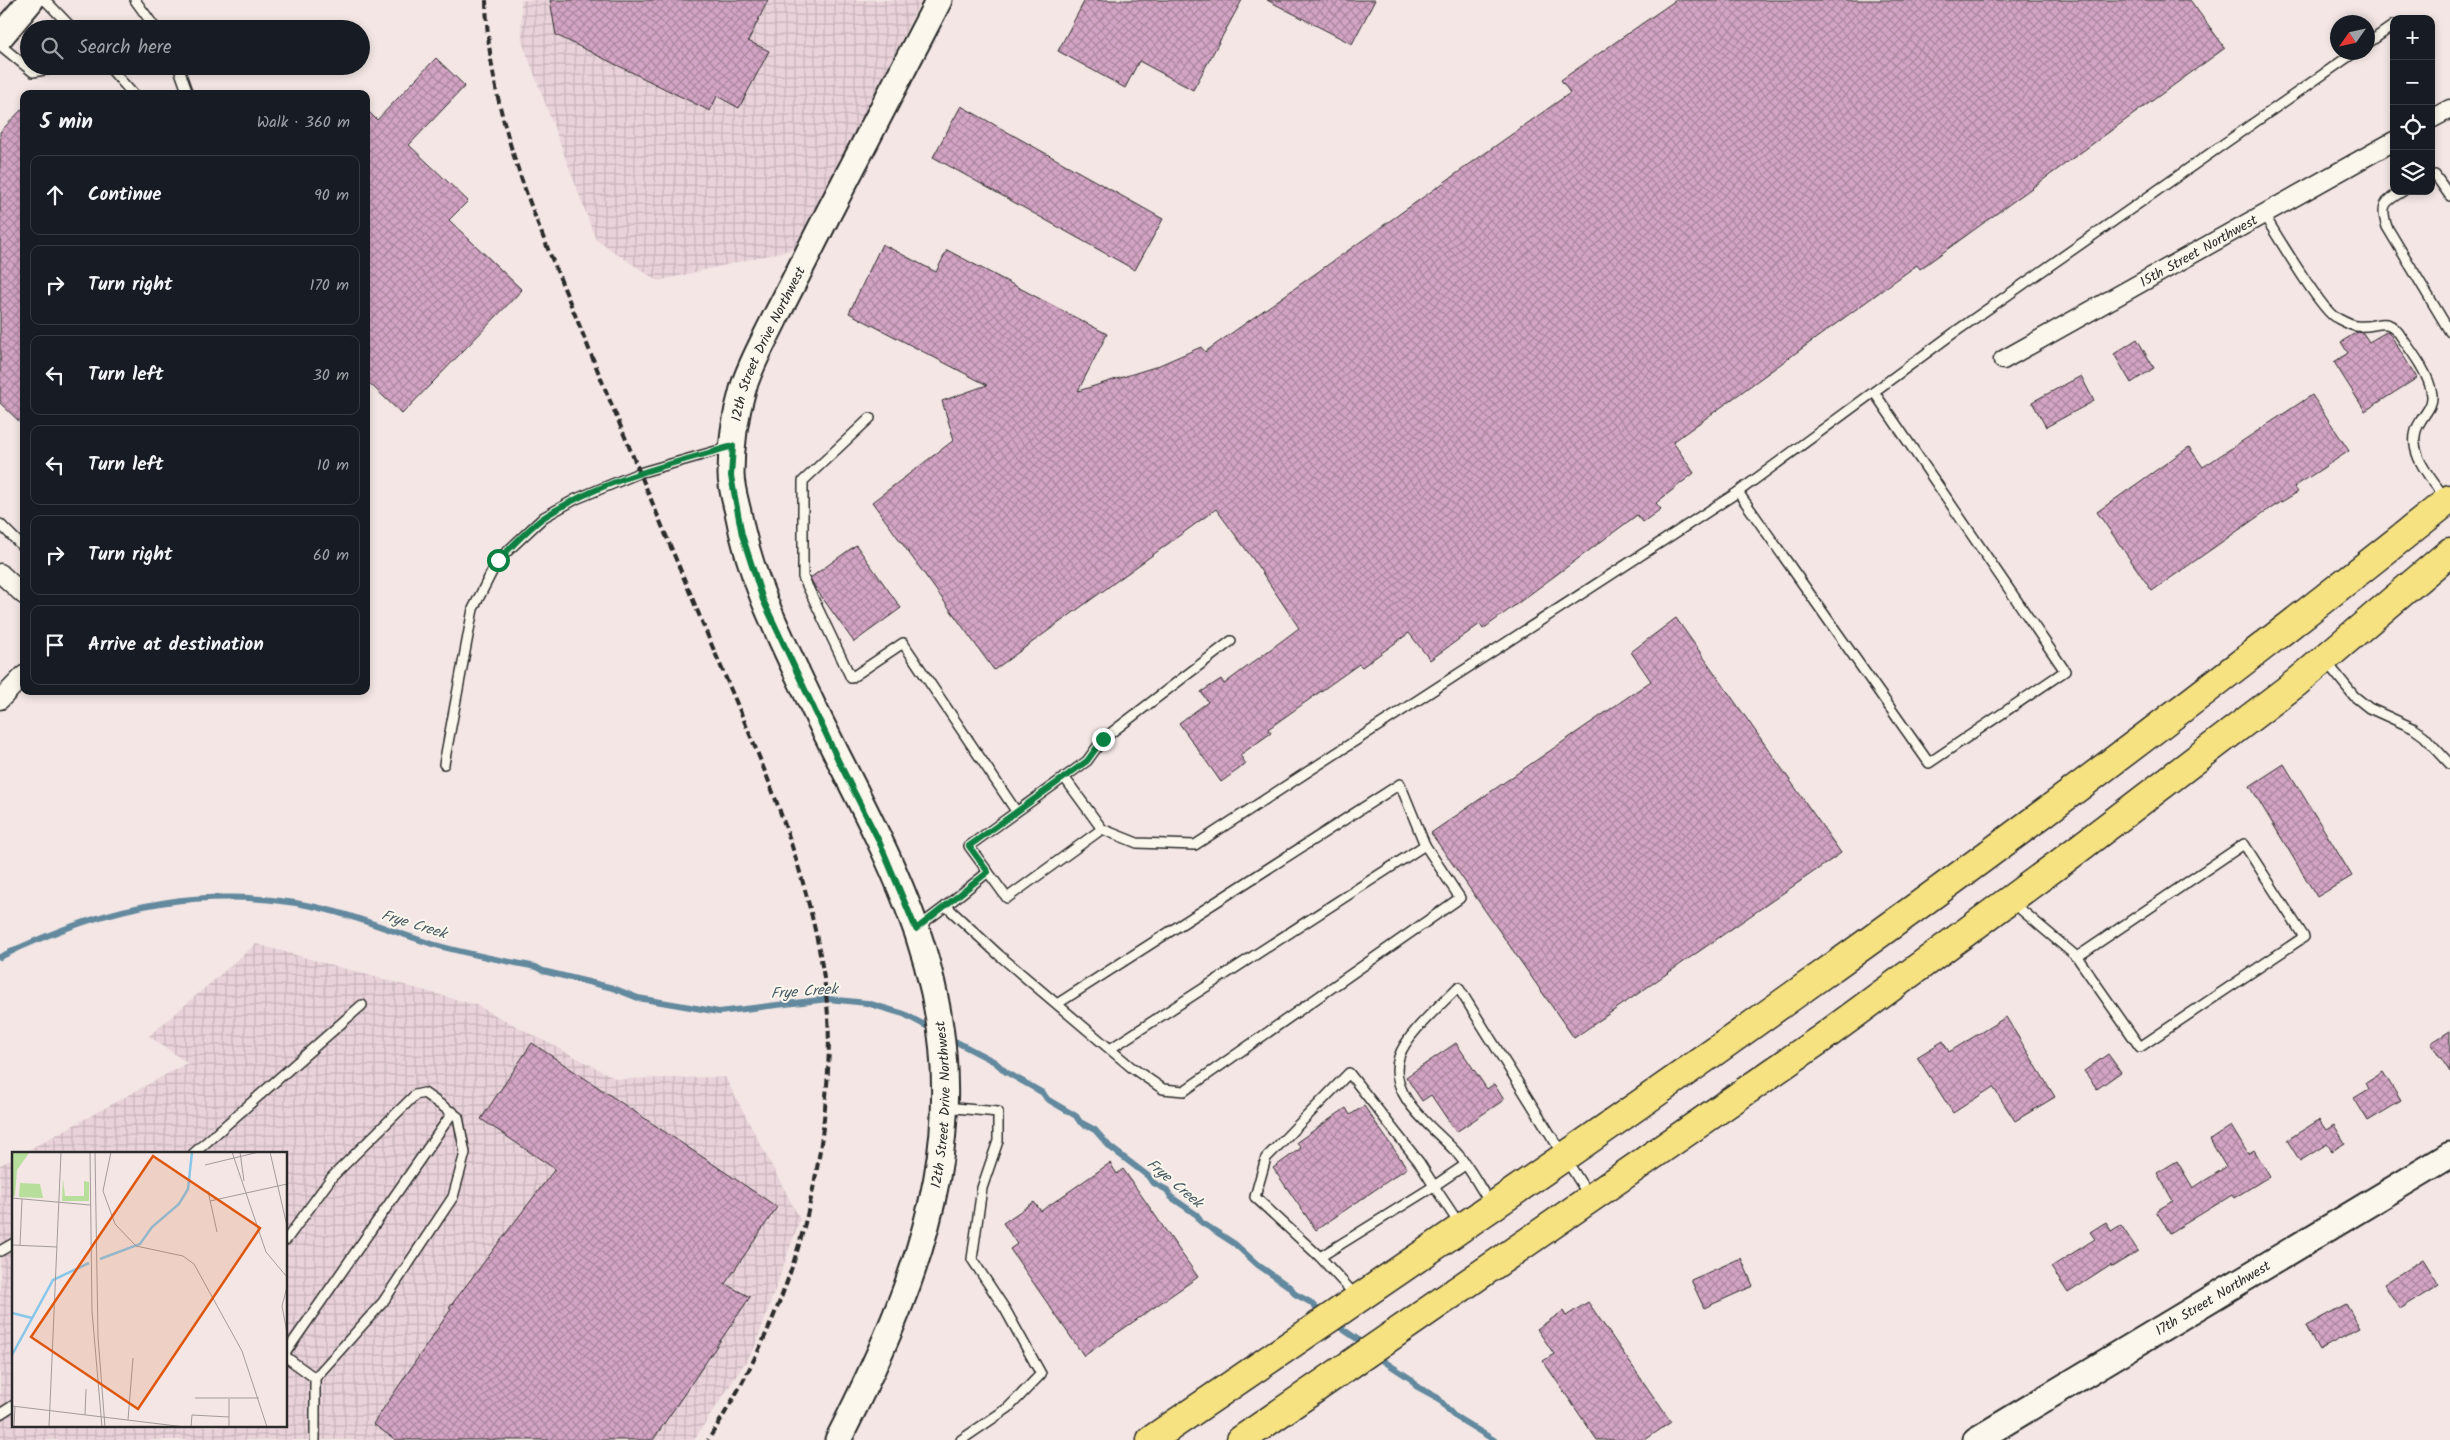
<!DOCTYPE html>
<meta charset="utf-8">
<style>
:root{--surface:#171b24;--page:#20242c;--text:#f1f3f6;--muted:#9ea1a6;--line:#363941}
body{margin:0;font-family:Kalam,sans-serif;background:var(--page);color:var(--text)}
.controls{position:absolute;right:15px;top:15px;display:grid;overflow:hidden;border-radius:10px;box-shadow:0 2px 8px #0003}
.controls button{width:45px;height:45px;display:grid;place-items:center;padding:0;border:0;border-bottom:1px solid var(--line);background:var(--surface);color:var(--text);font:25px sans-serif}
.compass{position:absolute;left:2330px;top:15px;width:45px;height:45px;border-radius:50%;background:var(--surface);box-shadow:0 2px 8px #0003;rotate:236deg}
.stop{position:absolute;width:15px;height:15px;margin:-11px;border:4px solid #0b8043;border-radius:50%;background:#fff}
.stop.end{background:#0b8043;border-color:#fff;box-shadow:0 1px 5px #0008}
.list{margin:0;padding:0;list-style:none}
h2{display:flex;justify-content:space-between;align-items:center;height:65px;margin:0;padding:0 20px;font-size:21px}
h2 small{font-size:16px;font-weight:400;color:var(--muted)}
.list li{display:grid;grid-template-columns:32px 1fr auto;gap:15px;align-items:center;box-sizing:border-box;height:80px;margin:0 10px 10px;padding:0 10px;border:1px solid var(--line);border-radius:10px}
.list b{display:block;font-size:19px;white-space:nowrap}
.list em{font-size:16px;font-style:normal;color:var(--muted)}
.icon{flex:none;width:28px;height:28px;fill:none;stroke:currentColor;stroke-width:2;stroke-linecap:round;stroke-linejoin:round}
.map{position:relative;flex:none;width:2450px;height:1440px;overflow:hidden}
.search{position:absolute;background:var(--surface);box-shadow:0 2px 8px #0003;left:20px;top:20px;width:350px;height:55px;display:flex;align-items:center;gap:12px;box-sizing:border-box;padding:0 18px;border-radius:28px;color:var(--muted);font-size:19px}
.panel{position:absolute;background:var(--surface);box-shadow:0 2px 8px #0003;left:20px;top:90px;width:350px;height:605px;border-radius:10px}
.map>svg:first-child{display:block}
</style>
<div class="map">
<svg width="2450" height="1440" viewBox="0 0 2450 1440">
<defs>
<pattern id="industrial-grid" width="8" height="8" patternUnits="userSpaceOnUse" patternTransform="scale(1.25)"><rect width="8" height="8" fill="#e9d2da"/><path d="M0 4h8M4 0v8" fill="none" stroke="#c8b4bb"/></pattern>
<pattern id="building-cross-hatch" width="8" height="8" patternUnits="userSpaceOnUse" patternTransform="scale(1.25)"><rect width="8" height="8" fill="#d3a4c4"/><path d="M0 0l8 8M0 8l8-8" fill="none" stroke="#ab869f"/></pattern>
</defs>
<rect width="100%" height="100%" fill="#f3e6e4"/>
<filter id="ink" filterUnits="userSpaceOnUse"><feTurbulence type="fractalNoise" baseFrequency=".02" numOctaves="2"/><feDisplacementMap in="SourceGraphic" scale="10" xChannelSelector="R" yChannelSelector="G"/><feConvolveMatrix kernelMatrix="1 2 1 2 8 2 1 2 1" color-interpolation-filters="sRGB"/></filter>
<g filter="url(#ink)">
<g fill="url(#industrial-grid)">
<path d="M521 0H921L798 248 658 281 596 240 522 41Z"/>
<path d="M256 944 476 1005 617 1079 725 1077 800 1219 754 1349 694 1440H0V1165L14 1158V1426H286V1154H21L187 1063 149 1036Z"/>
</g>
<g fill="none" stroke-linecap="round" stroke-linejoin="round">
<g stroke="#63899e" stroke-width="6">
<path d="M0 957C107 904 217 880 336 912 368 921 400 934 432 944 466 954 501 960 536 967L543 971 613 988 638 998 719 1012 828 999 867 1003 904 1014 932 1029"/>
<path d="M947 1037 995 1062 1006 1072 1043 1093 1047 1099 1076 1116 1080 1122 1095 1130 1110 1147 1148 1176 1152 1182 1167 1190 1171 1197 1197 1215 1201 1222 1235 1244 1258 1265 1291 1288 1295 1294 1310 1302 1323 1315"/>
<path d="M1335 1324 1366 1345"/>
<path d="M1376 1356 1411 1379 1416 1386 1438 1398 1453 1415 1494 1440"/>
</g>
</g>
<g fill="url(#building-cross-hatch)" stroke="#2b2b2b">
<path d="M550 0H768L748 41 769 51 739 108 717 96 710 111 556 35Z"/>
<path d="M1085 0H1242L1193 90 1139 61 1125 88 1058 51Z"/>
<path d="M1267 0H1375L1352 44Z"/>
<path d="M1676 0H2190L2225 48 1920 269 1917 265 1673 442 1694 473 1656 503 1661 509 1643 522 1637 515 1483 629 1480 624 1430 660 1409 633 1362 667 1359 664 1268 729 1271 733 1240 755 1246 764 1221 782 1179 723 1208 702 1201 692 1221 679 1224 684 1299 628 1253 559 1216 509 994 670 872 502 954 440 942 401 987 385 849 313 882 244 936 272 947 250 1107 334 1078 391 1155 367 1201 347 1205 352 1570 93 1561 80Z"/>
<path d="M436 58 465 86 409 145 468 201 449 220 522 290 402 414 366 380V109L377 120Z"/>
<path d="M961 106 1163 219 1135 270 933 157Z"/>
<path d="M24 107V426L0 403V132Z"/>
<path d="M2388 331 2417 378 2365 411 2334 362 2348 353 2341 342 2357 332 2363 333 2369 342Z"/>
<path d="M2137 339 2154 368 2131 383 2114 354Z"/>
<path d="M2081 376 2094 401 2046 427 2032 402Z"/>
<path d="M2312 395 2349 451 2294 487 2298 492 2263 513 2152 591 2097 512 2189 447 2203 467Z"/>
<path d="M856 545 901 608 854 642 816 589 810 578Z"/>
<path d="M1676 618 1841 853 1574 1038 1431 833 1651 681 1631 652Z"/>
<path d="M2284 764 2352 876 2317 897 2250 786Z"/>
<path d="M2006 1017 2055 1097 2015 1121 1993 1087 1953 1113 1917 1057 1943 1041 1949 1052Z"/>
<path d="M2450 1031V1072L2431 1043Z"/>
<path d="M532 1043 777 1207 725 1284 750 1297 653 1440H396L373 1424 451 1309 449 1308 555 1169 481 1119Z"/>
<path d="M1456 1043 1487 1089 1494 1084 1504 1100 1456 1132 1431 1095 1422 1101 1406 1077Z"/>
<path d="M2108 1054 2121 1072 2097 1089 2084 1071Z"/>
<path d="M2383 1072 2401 1101 2368 1121 2354 1098 2369 1089 2366 1083Z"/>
<path d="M1364 1106 1407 1168 1316 1230 1273 1168 1301 1148 1297 1142 1346 1108 1350 1115Z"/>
<path d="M2319 1120 2326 1130 2334 1125 2345 1143 2332 1151 2327 1144 2300 1161 2287 1140Z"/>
<path d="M2231 1126 2248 1154 2254 1150 2270 1176 2234 1198 2232 1195 2170 1233 2156 1211 2173 1201 2157 1173 2177 1161 2193 1188 2226 1167 2210 1140Z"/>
<path d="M1110 1163 1117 1174 1123 1169 1198 1277 1084 1356 1010 1249 1017 1244 1003 1223 1034 1202 1041 1211Z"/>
<path d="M2106 1222 2111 1231 2121 1225 2138 1251 2112 1267 2111 1265 2068 1293 2051 1267 2095 1239 2090 1232Z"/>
<path d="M1741 1258 1753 1286 1704 1308 1691 1280Z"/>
<path d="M2423 1259 2439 1285 2400 1309 2384 1284Z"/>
<path d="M1588 1302 1671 1422 1645 1440H1597L1543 1361 1554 1354 1537 1329 1563 1311 1566 1316Z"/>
<path d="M2346 1304 2360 1328 2319 1350 2306 1326Z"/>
</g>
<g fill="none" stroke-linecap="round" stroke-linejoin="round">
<g stroke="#2b2b2b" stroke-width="12">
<g id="lane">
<path d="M45 0 73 29"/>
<path d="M135 0 156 29"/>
<path d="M2368 43 2394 25"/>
<path d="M0 45 33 72 67 66"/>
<path d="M108 66 133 94"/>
<path d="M178 66 188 94"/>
<path d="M2431 176 2435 175 2450 196"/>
<path d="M2403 191C2384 202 2380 205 2387 227L2450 332"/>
<path d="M2264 215C2275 232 2321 310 2335 317 2341 320 2349 325 2356 326 2378 329 2387 313 2402 338 2413 353 2430 376 2432 395 2433 406 2425 413 2420 422 2403 449 2430 477 2446 499"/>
<path d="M870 418 803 481V577L851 678 903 643 1016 811"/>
<path d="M1738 492 1929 763 2065 671 1874 392"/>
<path d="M0 524 24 548"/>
<path d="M2325 660 2354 696 2369 708 2413 728 2424 736 2450 764"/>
<path d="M444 764 473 609 498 560 544 517 576 499 639 473 730 447"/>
<path d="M1064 777 1102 829"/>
<path d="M988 872 969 846 1087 761 1103 739 1231 641"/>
<path d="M2012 902 2077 957 2140 1047 2304 937 2244 844 2077 957"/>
<path d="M946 906 988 872 1007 898 1102 829 1137 843 1195 845 1738 492 1955 332 2355 52"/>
<path d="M918 927 946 906 999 955 1131 1067 1163 1089 1184 1091 1460 898 1425 845 1400 784 1057 1004"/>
<path d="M1110 1049 1425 845"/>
<path d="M945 1107 998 1112V1141L982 1188 972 1259 1005 1309 1041 1374 1008 1408 961 1440"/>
<path d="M193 1154 362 1005"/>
<path d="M1491 1204C1479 1187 1469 1165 1454 1150 1432 1126 1387 1096 1399 1057 1406 1034 1441 1005 1458 987L1589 1196"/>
<path d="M1460 1225 1434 1186 1465 1165"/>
<path d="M286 1240 332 1177 415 1095 424 1093 458 1117 465 1153 453 1197 383 1302 315 1378V1440"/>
<path d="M0 1251 14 1243"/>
<path d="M1320 1257 1434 1186 1419 1162 1349 1073 1266 1158 1255 1197 1320 1257 1356 1296"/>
<path d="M286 1352 453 1112"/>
<path d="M286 1357 315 1378"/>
<path d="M0 1414 14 1405"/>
</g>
</g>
<g stroke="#2b2b2b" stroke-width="21">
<g id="street">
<path d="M2431 119 2450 109"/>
<path id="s1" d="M2003 360 2394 141"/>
<path d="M0 573 24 595"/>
<path d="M0 700 24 675"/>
</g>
</g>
<g stroke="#2b2b2b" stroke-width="29">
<g id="secondary">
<path d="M0 37 31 0"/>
<path id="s2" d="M838 1440C930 1258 986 1105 907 904 880 834 842 768 810 700 781 639 750 579 738 512 735 500 731 486 731 474 731 446 735 416 743 389 750 365 764 341 775 318 793 284 810 249 828 214 865 143 902 71 939 0"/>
<path id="s3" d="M1976 1440 2450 1155"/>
</g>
</g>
<g stroke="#2b2b2b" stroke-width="31">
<g id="highway">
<path d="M1151 1440C1366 1293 1582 1147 1794 995 2018 836 2236 670 2450 499"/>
<path d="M1241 1440 1821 1039 2060 863 2296 683 2450 552"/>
</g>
</g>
<use href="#lane" stroke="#fbf7ec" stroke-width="9"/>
<use href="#street" stroke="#fbf7ec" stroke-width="18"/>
<use href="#secondary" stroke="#fbf7ec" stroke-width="25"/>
<use href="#highway" stroke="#f6e281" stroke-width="28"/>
<path stroke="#2b2b2b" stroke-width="4" stroke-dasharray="8 4" stroke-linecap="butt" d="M486 0C488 115 535 217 578 322 621 429 666 535 710 641 742 716 776 791 799 869 812 913 823 959 827 1004 830 1035 829 1066 826 1096 817 1220 776 1336 708 1440"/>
</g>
</g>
<g fill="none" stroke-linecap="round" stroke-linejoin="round" filter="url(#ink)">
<path stroke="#0b8043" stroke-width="6" d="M498 560C513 546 529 527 546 516 602 480 670 464 733 446L731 476 742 535 763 600 839 762 879 841 916 929 988 872 969 846 1087 761 1103 739"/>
</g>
<g text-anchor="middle" stroke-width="4" stroke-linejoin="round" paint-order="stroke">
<g font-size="14" fill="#2b2b2b" stroke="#fbf7ec">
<text dy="5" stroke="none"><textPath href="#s1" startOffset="224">15th Street Northwest</textPath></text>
<text dy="5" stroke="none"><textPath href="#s2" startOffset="1164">12th Street Drive Northwest</textPath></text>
<text dy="5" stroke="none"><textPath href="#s2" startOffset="355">12th Street Drive Northwest</textPath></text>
<text dy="5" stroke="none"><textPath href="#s3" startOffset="276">17th Street Northwest</textPath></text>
</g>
<g font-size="15" font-style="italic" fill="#475a64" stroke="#fbf7ec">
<text transform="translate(414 924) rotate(17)" y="5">Frye Creek</text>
<text transform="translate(804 991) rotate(-4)" y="5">Frye Creek</text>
<text transform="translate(1175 1183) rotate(40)" y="5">Frye Creek</text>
</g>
</g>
<g transform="translate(12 1152)">
<rect width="275" height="275" fill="#f3e6e4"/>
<path d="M0 0 17 1 5 18 3 44H0ZM51 27 53 44H72V29L77 30V49H50ZM8 31 28 32 31 46 7 45Z" fill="#b7df9b"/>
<path fill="none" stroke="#89c7ea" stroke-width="2.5" d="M88 107 128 92 140 75 167 52 176 37 180 0M0 161 20 166M0 203 41 128 77 111"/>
<path fill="none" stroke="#a39b9a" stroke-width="1" d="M78 0 80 159 90 275M83 0 86 185 93 275M99 0 91 39 103 72 124 94 171 104 182 112 230 199 255 275M220 0 254 100 275 125M228 0 232 29M258 0 275 74M193 13 247 0M196 39 205 80M0 46 78 53M198 49 275 32M0 93 45 95M8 93 10 47M275 135 270 154 275 181M183 246H247M0 254 173 275M73 263 74 237M116 268 121 206M2 275 3 254M37 275 49 0M179 275 180 263 217 265M217 275V247"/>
<path fill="#df570e" fill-opacity="0.15" stroke="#df570e" stroke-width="2.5" d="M141 4 248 76 126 257 19 185Z"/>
<rect width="275" height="275" fill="none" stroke="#2b2b2b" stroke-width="2.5"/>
</g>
</svg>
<div class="controls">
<button>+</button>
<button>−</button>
<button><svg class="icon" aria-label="locate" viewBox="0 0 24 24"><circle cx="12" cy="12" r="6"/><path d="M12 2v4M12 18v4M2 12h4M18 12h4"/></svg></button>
<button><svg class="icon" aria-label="layers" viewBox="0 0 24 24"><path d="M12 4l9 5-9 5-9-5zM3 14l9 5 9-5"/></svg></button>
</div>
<svg class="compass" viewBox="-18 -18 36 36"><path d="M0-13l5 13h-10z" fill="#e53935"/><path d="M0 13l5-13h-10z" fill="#9ea1a6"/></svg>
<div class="stop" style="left:498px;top:560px"></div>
<div class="stop end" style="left:1103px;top:739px"></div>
<div class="search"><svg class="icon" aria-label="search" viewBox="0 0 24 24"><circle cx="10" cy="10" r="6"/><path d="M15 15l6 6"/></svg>Search here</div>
<section class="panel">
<h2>5 min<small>Walk · 360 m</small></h2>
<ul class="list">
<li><svg class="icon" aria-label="ahead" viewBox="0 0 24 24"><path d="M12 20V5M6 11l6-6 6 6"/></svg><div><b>Continue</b></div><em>90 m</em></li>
<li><svg class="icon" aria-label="right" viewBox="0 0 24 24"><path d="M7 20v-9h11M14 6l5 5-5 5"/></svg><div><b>Turn right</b></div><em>170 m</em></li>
<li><svg class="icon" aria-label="left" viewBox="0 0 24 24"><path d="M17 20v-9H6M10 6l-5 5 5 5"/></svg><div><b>Turn left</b></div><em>30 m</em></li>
<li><svg class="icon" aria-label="left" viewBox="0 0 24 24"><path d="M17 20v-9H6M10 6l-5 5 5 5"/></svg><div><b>Turn left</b></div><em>10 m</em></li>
<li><svg class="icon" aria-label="right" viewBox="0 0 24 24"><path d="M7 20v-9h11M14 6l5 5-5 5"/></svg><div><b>Turn right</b></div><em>60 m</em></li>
<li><svg class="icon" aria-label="arrive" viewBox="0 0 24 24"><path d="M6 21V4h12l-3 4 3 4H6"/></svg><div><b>Arrive at destination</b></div></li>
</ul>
</section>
</div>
